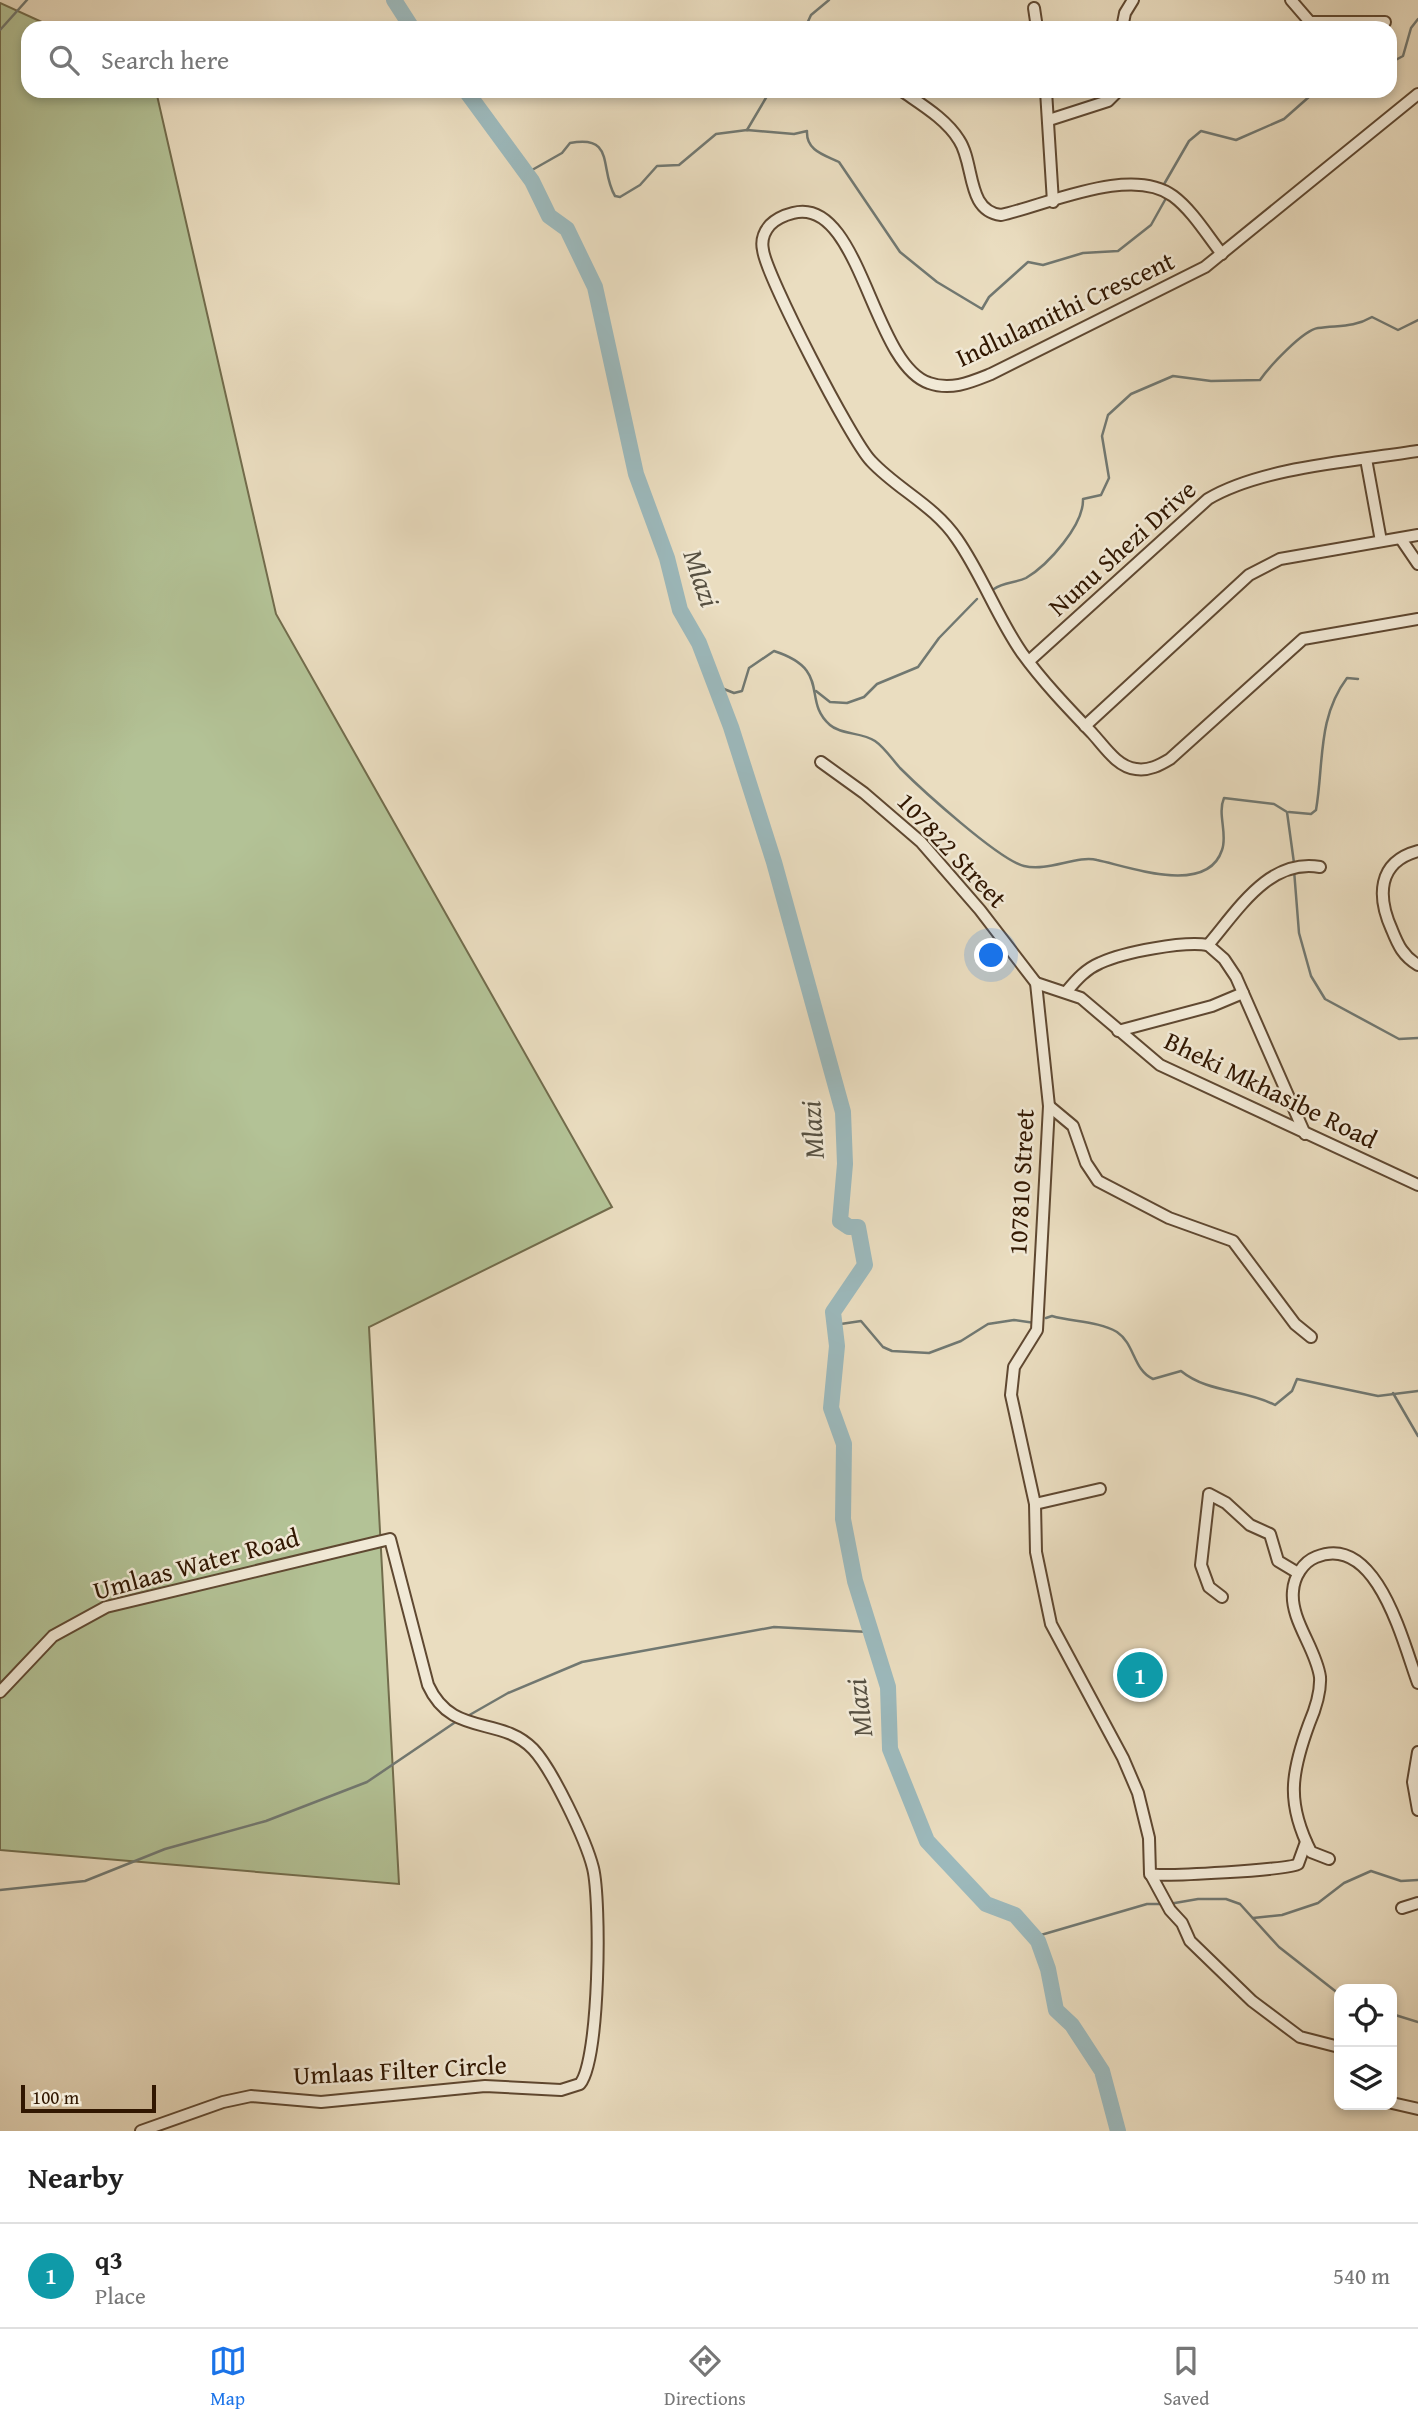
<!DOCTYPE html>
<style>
:root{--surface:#fff;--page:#f6f6f6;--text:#222;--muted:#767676;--line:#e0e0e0;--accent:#1a73e8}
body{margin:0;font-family:"Gentium Book Plus",serif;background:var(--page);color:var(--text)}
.controls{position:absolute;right:21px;bottom:21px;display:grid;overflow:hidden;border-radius:14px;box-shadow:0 4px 10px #0003}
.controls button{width:63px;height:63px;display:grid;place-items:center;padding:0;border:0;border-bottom:2px solid var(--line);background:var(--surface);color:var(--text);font:35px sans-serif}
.scale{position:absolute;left:21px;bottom:18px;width:135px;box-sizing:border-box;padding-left:7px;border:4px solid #311701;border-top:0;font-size:19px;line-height:24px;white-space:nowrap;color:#311701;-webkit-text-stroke:5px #f1e9d6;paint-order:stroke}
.you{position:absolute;left:992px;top:956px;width:24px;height:24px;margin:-18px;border:5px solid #fff;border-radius:50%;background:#1a73e8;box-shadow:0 0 0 10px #1a73e833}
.badge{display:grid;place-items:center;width:46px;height:46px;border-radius:50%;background:var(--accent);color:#fff;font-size:23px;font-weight:700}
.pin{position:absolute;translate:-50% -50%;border:4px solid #fff;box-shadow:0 2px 7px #0006}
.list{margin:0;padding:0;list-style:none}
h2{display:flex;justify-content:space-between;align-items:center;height:91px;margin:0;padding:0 28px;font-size:30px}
h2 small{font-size:23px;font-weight:400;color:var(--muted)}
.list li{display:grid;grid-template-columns:46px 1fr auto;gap:21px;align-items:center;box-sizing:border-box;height:105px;padding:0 28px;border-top:2px solid var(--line)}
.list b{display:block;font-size:26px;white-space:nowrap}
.list p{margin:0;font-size:23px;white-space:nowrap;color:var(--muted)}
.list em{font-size:23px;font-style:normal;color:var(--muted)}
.icon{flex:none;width:38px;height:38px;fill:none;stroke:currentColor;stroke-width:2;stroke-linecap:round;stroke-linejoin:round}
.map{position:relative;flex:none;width:1418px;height:2131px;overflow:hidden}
.search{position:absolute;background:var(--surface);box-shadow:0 4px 10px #0003;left:21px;right:21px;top:21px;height:77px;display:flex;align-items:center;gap:18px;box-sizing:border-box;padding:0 24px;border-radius:21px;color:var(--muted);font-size:26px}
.sheet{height:196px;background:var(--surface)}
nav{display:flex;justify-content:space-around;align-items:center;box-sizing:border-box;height:98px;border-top:2px solid var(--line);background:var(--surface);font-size:19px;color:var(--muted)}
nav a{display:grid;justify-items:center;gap:4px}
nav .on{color:var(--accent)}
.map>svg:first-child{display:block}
</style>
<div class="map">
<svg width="1418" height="2131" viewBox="0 0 1418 2131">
<rect width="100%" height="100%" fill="#eaddc0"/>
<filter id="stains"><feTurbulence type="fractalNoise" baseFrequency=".00286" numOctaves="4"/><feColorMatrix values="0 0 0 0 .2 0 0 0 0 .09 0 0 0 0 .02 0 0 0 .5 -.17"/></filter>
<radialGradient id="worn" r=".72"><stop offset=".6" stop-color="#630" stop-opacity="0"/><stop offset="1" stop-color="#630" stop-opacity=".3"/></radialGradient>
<path fill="#b3c296" stroke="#726c4c" stroke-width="2" d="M0 3 55 28H28V91H156L276 614 612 1207 369 1327 399 1884 0 1850Z"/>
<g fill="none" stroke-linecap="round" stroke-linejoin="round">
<g stroke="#717871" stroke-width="2.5">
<path d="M805 28 811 15 829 0"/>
<path d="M0 30 27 0"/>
<path d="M1390 63 1403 56 1411 28 1418 19"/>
<path d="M747 130 770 91"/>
<path d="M525 174 562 153 570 143C616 134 599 170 615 196L620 197 640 185 657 166 679 165 716 134 747 130 794 134 807 131C806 151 825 155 839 162L900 252 937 282 982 309 989 297 1028 262 1043 265 1083 253 1118 251 1151 225 1165 200"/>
<path d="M1163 186 1189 141 1201 131 1236 140 1284 119 1310 96 1322 91"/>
<path d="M994 589C1003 582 1016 583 1026 578 1048 565 1084 525 1083 499L1101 495 1109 478 1102 436 1108 415 1131 394 1173 376 1211 381 1260 380C1269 367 1303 330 1318 328 1339 325 1353 328 1372 317L1398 330 1418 320"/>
<path d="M714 685 734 693 742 691 749 668 774 651C833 670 801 700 830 725 841 735 862 732 875 741 884 747 892 759 900 768 921 789 999 860 1024 866 1048 872 1077 855 1097 860 1130 867 1207 896 1222 850 1228 834 1217 814 1224 798L1274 804 1287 812 1294 863"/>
<path d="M816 691 830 702 847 703 864 697 877 684 918 667 939 638 977 599"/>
<path d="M1289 812 1311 814 1316 810C1324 764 1317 718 1347 678L1358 679"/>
<path d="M1294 870 1299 933 1311 976 1325 999 1399 1039 1418 1038"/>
<path d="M1046 1318 1052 1316C1072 1322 1098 1321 1117 1332 1135 1344 1133 1370 1153 1379L1181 1371C1208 1393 1244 1389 1275 1405L1292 1391 1297 1379 1378 1396 1418 1391"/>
<path d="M834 1325 861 1321 883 1347 892 1351 929 1353 961 1341 988 1324 1014 1320 1035 1323"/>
<path d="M1393 1393 1418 1436"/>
<path d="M466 1717 508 1693 582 1662 774 1627 869 1632"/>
<path d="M0 1890 85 1881 165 1849 266 1821 367 1782 457 1721"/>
<path d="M1169 1904 1198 1899H1226L1240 1904 1279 1947 1339 1994"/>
<path d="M1253 1918 1282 1915 1318 1903 1344 1883 1371 1871 1401 1881 1418 1880"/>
<path d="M1034 1937 1147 1904H1162"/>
<path d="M1392 2014 1418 2022"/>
</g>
<g stroke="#9cb9bc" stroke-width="16">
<path d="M394 0 412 28"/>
<path d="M466 91 532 181 549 216 567 229 595 287 636 474 667 558 680 610 699 643 731 727 774 862 843 1112 845 1164 840 1221 849 1227H858L865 1265 833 1312 837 1346 831 1408 844 1444 843 1519 855 1581 888 1687 890 1749 927 1841 986 1904 1015 1915 1038 1941 1048 1969 1056 2010 1072 2025 1102 2071 1118 2131"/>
</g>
<g stroke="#5f4831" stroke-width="14">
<g id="minor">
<path d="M1291 0 1310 22H1385"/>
<path d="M1034 8 1037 28"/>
<path d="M1122 28 1125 13 1133 0"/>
<path d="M902 91C922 105 946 119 959 140 975 164 966 211 1001 215 1047 205 1131 165 1173 196 1192 210 1207 235 1222 254"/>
<path d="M1046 91 1053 202"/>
<path d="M1418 94 1205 267 991 374C971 382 951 391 929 383 872 364 860 195 793 213 785 215 776 219 770 225 764 232 761 241 763 250 766 275 852 442 871 461 898 490 934 505 957 539 982 575 997 617 1022 653 1043 682 1068 708 1092 733 1104 746 1117 767 1136 769 1149 771 1160 765 1170 759L1303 639 1418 619"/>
<path d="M1049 120 1108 101 1118 91"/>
<path d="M1366 459 1381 541"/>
<path d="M1401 539 1418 564"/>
<path d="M1029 661 1208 499C1262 467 1354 461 1418 451"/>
<path d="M1085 726 1249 575 1280 559 1418 535"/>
<path d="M821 762 864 793 921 842 980 910 1036 983 1049 1106 1037 1330 1014 1367 1011 1395 1035 1504 1036 1552 1051 1624 1123 1758 1138 1793 1149 1838 1150 1874C1161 1877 1290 1870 1298 1864L1306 1842"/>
<path d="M1418 851C1377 862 1377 897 1392 930 1398 945 1403 956 1418 965"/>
<path d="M1208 945 1224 959 1236 977 1305 1134"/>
<path d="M1208 945C1238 910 1269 858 1320 867"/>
<path d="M1036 983 1081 998 1160 1065 1418 1185"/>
<path d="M1067 991C1077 979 1086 969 1100 963 1124 952 1183 941 1208 945"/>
<path d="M1118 1031 1212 1006 1243 993"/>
<path d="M1049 1106 1073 1126 1086 1163 1098 1181 1169 1218 1233 1241 1295 1324 1311 1337"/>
<path d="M1035 1504 1100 1489"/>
<path d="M1222 1597 1209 1587 1201 1565 1209 1494 1226 1503 1250 1525 1270 1534 1278 1561 1298 1573"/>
<path d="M0 1692 53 1636 106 1607 390 1539 428 1685C452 1738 500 1715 533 1749 552 1769 586 1840 593 1868 601 1901 600 2059 580 2084L561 2090 485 2086 321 2102 251 2096 223 2102 141 2131"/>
<path d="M1418 1752 1413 1782 1418 1810"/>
<path d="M1329 1859 1311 1852C1286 1803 1291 1773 1309 1724 1315 1710 1321 1693 1320 1677 1316 1648 1290 1620 1293 1591 1294 1577 1303 1562 1316 1557 1377 1532 1403 1643 1418 1683"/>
<path d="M1151 1875 1170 1910 1182 1923 1190 1941 1252 2001 1300 2037 1339 2047"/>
<path d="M1402 1908 1418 1903"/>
<path d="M1392 2103 1418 2109"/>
</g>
</g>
<use href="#minor" stroke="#f1e9d6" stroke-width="10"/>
</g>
<g text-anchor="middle" stroke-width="5" stroke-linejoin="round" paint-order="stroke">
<g font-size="26" fill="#311701" stroke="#f1e9d6">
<text transform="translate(1065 309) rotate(-25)" y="9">Indlulamithi Crescent</text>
<text transform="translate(1122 548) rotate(-42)" y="9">Nunu Shezi Drive</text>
<text transform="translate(952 850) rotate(47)" y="9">107822 Street</text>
<text transform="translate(1271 1090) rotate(26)" y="9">Bheki Mkhasibe Road</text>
<text transform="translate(1021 1182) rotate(-87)" y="9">107810 Street</text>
<text transform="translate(196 1564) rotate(-15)" y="9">Umlaas Water Road</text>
<text transform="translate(400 2070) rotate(-3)" y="9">Umlaas Filter Circle</text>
</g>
<g font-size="28" font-style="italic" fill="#565042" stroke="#f1e9d6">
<text transform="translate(702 578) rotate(71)" y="10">Mlazi</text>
<text transform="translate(812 1130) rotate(-94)" y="10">Mlazi</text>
<text transform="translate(859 1708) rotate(-97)" y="10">Mlazi</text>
</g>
</g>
<rect width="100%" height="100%" filter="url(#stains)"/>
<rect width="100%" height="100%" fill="url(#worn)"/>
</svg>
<div class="controls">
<button><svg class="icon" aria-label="locate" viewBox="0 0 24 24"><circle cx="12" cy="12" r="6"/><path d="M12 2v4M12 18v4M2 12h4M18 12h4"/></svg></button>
<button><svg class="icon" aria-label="layers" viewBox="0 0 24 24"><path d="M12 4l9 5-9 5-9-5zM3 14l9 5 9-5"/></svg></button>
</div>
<div class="scale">100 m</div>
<div class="you"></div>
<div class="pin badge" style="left:1140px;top:1675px;background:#0f9aa8">1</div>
<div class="search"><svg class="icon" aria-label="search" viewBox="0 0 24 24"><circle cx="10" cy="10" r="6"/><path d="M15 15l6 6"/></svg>Search here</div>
</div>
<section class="sheet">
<h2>Nearby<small></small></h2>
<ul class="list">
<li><span class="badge" style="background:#0f9aa8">1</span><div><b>q3</b><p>Place</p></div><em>540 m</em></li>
</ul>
</section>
<nav>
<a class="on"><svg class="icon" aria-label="map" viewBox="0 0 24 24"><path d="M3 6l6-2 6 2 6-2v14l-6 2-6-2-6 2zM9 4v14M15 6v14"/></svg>Map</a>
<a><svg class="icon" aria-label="directions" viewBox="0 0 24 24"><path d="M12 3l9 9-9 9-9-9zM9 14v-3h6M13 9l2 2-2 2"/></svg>Directions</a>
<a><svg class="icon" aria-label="saved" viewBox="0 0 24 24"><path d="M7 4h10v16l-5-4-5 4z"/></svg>Saved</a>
</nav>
